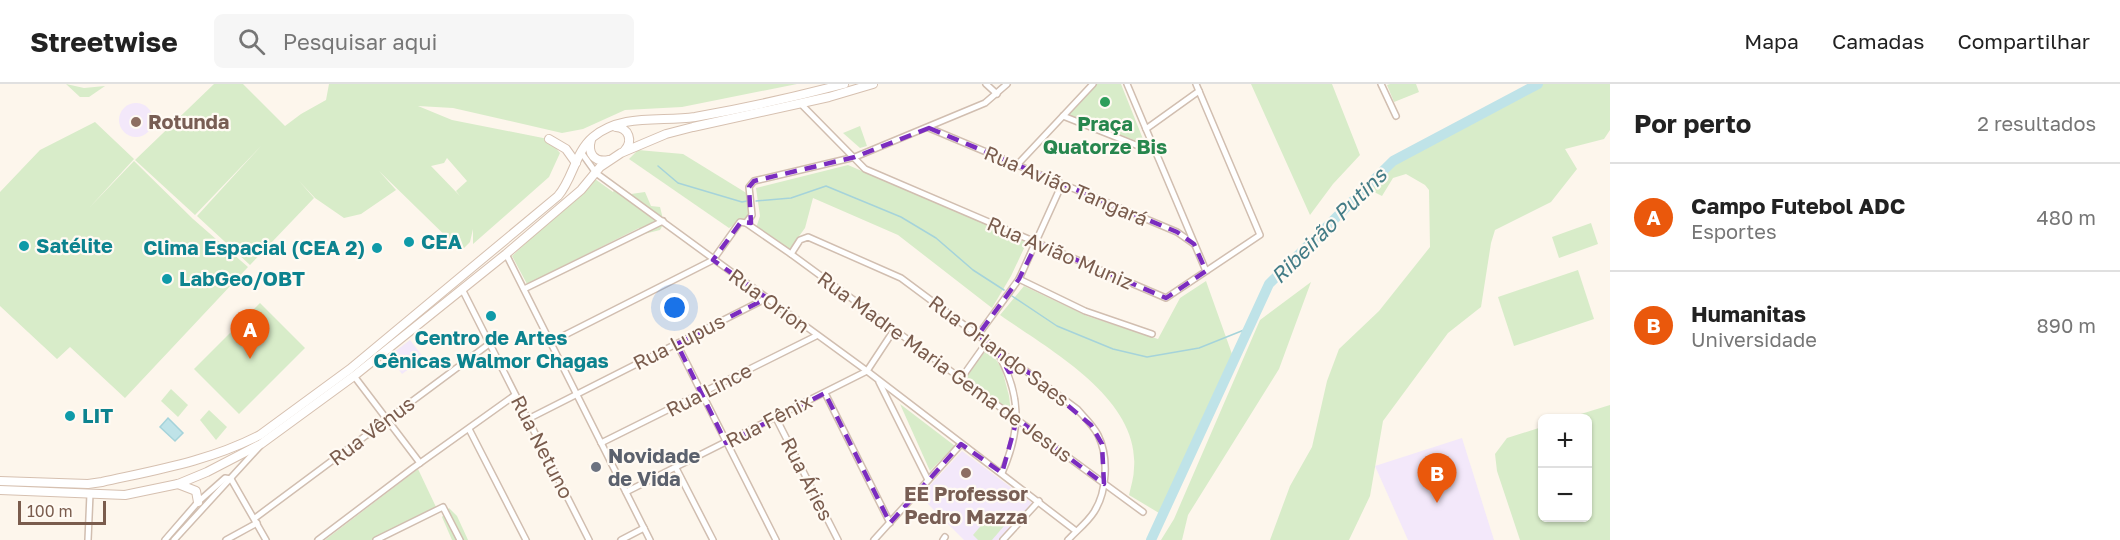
<!DOCTYPE html>
<html lang="pt">
<meta charset="utf-8">
<style>
:root{--surface:#fff;--page:#f6f6f6;--text:#222;--muted:#767676;--line:#e0e0e0;--accent:#ea580c}
body{margin:0;font-family:"Golos Text",sans-serif;background:var(--page);color:var(--text)}
.controls{position:absolute;right:18px;bottom:18px;display:grid;overflow:hidden;border-radius:9px;box-shadow:0 2px 4px #0004}
.controls button{width:54px;height:54px;display:grid;place-items:center;padding:0;border:0;border-bottom:2px solid var(--line);background:var(--surface);color:var(--text);font:30px sans-serif}
.scale{position:absolute;left:18px;bottom:15px;width:88px;box-sizing:border-box;padding-left:6px;border:3px solid #7a5c4d;border-top:0;font-size:16px;line-height:21px;white-space:nowrap;color:#7a5c4d;-webkit-text-stroke:4px #fffaf3;paint-order:stroke}
.you{position:absolute;left:675px;top:224px;width:21px;height:21px;margin:-15px;border:4px solid #fff;border-radius:50%;background:#1a73e8;box-shadow:0 0 0 9px #1a73e833}
.badge{display:grid;place-items:center;width:39px;height:39px;border-radius:50%;background:var(--accent);color:#fff;font-size:20px;font-weight:700}
.pin{position:absolute;translate:-50% -50px;filter:drop-shadow(0 2px 3px #0008)}
.pin::after{content:'';position:absolute;top:32px;width:21px;height:18px;background:inherit;clip-path:polygon(0 0,100% 0,50% 100%)}
.list{margin:0;padding:0;list-style:none}
h2{display:flex;justify-content:space-between;align-items:center;height:78px;margin:0;padding:0 24px;font-size:26px}
h2 small{font-size:20px;font-weight:400;color:var(--muted)}
.list li{display:grid;grid-template-columns:39px 1fr auto;gap:18px;align-items:center;box-sizing:border-box;height:108px;padding:0 24px;border-top:2px solid var(--line)}
.list b{display:block;font-size:22px;white-space:nowrap}
.list p{margin:0;font-size:20px;white-space:nowrap;color:var(--muted)}
.list em{font-size:20px;font-style:normal;color:var(--muted)}
.icon{flex:none;width:33px;height:33px;fill:none;stroke:currentColor;stroke-width:2;stroke-linecap:round;stroke-linejoin:round}
.map{position:relative;flex:none;width:1610px;height:456px;overflow:hidden}
header{display:flex;align-items:center;gap:36px;box-sizing:border-box;height:84px;padding:0 30px;background:var(--surface);border-bottom:2px solid var(--line)}
header strong{font-size:28px}
nav{display:flex;gap:33px;margin-inline-start:auto;font-size:21px}
.search{width:420px;height:54px;background:var(--page);display:flex;align-items:center;gap:15px;box-sizing:border-box;padding:0 21px;border-radius:9px;color:var(--muted);font-size:22px}
main{display:flex}
aside{flex:1;background:var(--surface)}
.map>svg:first-child{display:block}
</style>
<header>
<strong>Streetwise</strong>
<div class="search"><svg class="icon" aria-label="search" viewBox="0 0 24 24"><circle cx="10" cy="10" r="6"/><path d="M15 15l6 6"/></svg>Pesquisar aqui</div>
<nav><a>Mapa</a><a>Camadas</a><a>Compartilhar</a></nav>
</header>
<main>
<div class="map">
<svg width="1610" height="456" viewBox="0 0 1610 456">
<rect width="100%" height="100%" fill="#fdf6ec"/>
<g fill="#f3e8fa">
<circle cx="136" cy="36" r="17"/>
<path d="M410 256 424 274 402 290 389 272Z"/>
<path d="M1462 354 1494 456H1408L1375 382Z"/>
<path d="M962 367 1032 419 998 456H964L920 412Z"/>
</g>
<g fill="#d8ecc9" fill-rule="evenodd">
<path d="M66 0 84 4 105 2 89 13H80Z"/>
<path d="M214 0H243L285 42 301 30 326 16 329 0H797L682 23 625 26 583 45 562 49 453 24 418 22 452 36 548 55 560 69 549 93 473 160V145L470 158 461 167 379 87 396 106 361 130 344 134 315 114 299 97 314 114 250 181 197 132 261 62 195 131 135 76ZM447 74 467 97 456 107 460 112 431 82 444 79Z"/>
<path d="M1097 0H1121L1145 60 1068 31Z"/>
<path d="M1251 0H1332L1360 71 1333 100 1310 131Z"/>
<path d="M1390 0H1416L1419 8 1394 18 1387 1Z"/>
<path d="M1538 0H1610V46L1604 55 1565 65 1577 85 1551 118 1495 146 1491 159 1481 223 1448 249 1383 337 1370 412 1349 456H1270L1290 402 1312 363 1327 297 1339 265 1379 227 1430 163 1429 106 1425 101 1406 90 1393 94 1382 112 1366 104 1393 77Z"/>
<path d="M95 38 134 75 89 124 134 77 193 135 248 183 125 314 70 263 57 275 0 222V108L40 66Z"/>
<path d="M860 42 867 62 860 64 843 49Z"/>
<path d="M638 66 683 70 748 110V133L729 144 629 75Z"/>
<path d="M848 81 1027 158 1011 192 992 224 898 151 813 114 805 144 789 166 756 144 760 132 756 104Z"/>
<path d="M595 95 613 108 617 100 631 110 645 108 651 122 660 123 664 139 660 146 644 150 639 144 527 200 512 172Z"/>
<path d="M1591 139 1598 160 1559 174 1552 153Z"/>
<path d="M1578 186 1594 235 1514 262 1498 213Z"/>
<path d="M1206 197 1232 270 1159 429 1129 411C1131 402 1134 393 1134 384 1140 314 1048 265 1000 231L1024 202 1087 232 1158 255 1180 214Z"/>
<path d="M1311 198 1279 285 1188 431 1182 456H1161L1174 435 1260 236Z"/>
<path d="M260 219 305 264 239 330 194 285Z"/>
<path d="M988 263 1002 285 1009 312 1011 329 965 295Z"/>
<path d="M171 305 188 321 178 333 161 317Z"/>
<path d="M900 320 955 362 930 387Z"/>
<path d="M1610 321V456H1520L1497 387 1495 370 1507 354 1542 343V434H1588V334H1568Z"/>
<path d="M209 326 227 343 216 356 200 336Z"/>
<path d="M418 385 436 423 371 456H325Z"/>
<path d="M449 424 457 432 468 456H452L442 433Z"/>
<path d="M991 430 1004 442 992 456H978L973 451Z"/>
</g>
<path fill="#bfe3e8" stroke="#a5d3da" stroke-width="1.5" d="M168 334 183 349 175 357 160 343Z"/>
<g fill="none" stroke-linecap="round" stroke-linejoin="round">
<g stroke="#a5d3da" stroke-width="1.5">
<path d="M658 82 678 99 742 118 747 117"/>
<path d="M756 117 791 114 826 102 901 133 936 154 973 186 1004 206"/>
<path d="M1012 212 1057 242 1113 265 1147 273 1199 264 1249 244"/>
</g>
<path stroke="#bfe3e8" stroke-width="10" d="M1151 456 1269 200 1393 77 1538 0"/>
<g stroke="#d1beb0" stroke-width="8">
<g id="street">
<path d="M986 0 997 10"/>
<path d="M1127 0 1206 187"/>
<path d="M1381 0 1396 32"/>
<path d="M800 19 865 85 1166 214 1260 151 1196 0"/>
<path d="M1063 32 1156 69"/>
<path d="M929 44 1177 148 1194 160"/>
<path d="M1146 45 1199 7"/>
<path d="M581 68 596 89 867 287 1076 447"/>
<path d="M1017 81 1093 0"/>
<path d="M746 139 791 170 1143 428"/>
<path d="M506 170 650 456"/>
<path d="M791 170 800 156 808 153 901 194 1077 325C1084 333 1093 341 1098 351 1109 373 1107 408 1094 428 1087 439 1076 447 1068 456"/>
<path d="M1019 195 1085 227 1152 250"/>
<path d="M462 205 589 456"/>
<path d="M524 205 663 137"/>
<path d="M978 251 1019 195 1062 100"/>
<path d="M551 258 713 176 740 138 746 139 752 131 749 103 754 97 855 73 985 19 1007 0"/>
<path d="M677 260 776 456"/>
<path d="M996 266C1021 309 1022 344 1002 389"/>
<path d="M354 292 420 379"/>
<path d="M960 296 987 258"/>
<path d="M879 298 928 396"/>
<path d="M825 309 890 439"/>
<path d="M776 334 838 456"/>
<path d="M528 335 767 214"/>
<path d="M469 345 526 456"/>
<path d="M601 359 816 252"/>
<path d="M676 384 713 456"/>
<path d="M231 395 266 456"/>
<path d="M626 408 867 287 894 246"/>
<path d="M255 434 489 260"/>
<path d="M88 456 90 410"/>
<path d="M165 456 198 418 225 394 231 395"/>
<path d="M174 456 260 362"/>
<path d="M226 456 257 439"/>
<path d="M318 456 413 384 515 311"/>
<path d="M376 456 443 423 460 456"/>
<path d="M621 456 644 444"/>
<path d="M874 456 961 360"/>
<path d="M943 456 945 453"/>
<path d="M1003 456 1039 417"/>
</g>
</g>
<g stroke="#d6c0b0" stroke-width="10">
<g id="secondary">
<path d="M616 43C629 44 633 57 625 66"/>
<path d="M549 55 566 65 576 79"/>
<path d="M591 56C587 70 595 79 609 76"/>
<path d="M0 397 88 400 102 398C156 386 210 377 260 351L350 285 558 112C573 95 575 68 593 53 622 29 661 38 695 33 745 24 795 13 844 0"/>
<path d="M178 400 196 407 198 418"/>
<path d="M0 406 125 411 178 400 207 388 261 360 354 292 506 170 581 106 600 83 621 69 666 50 693 43 829 13 873 0"/>
</g>
</g>
<use href="#street" stroke="#fff" stroke-width="5"/>
<use href="#secondary" stroke="#fff" stroke-width="8"/>
</g>
<path fill="none" stroke="#7b2cbf" stroke-width="4.5" stroke-dasharray="12 8" stroke-linejoin="round" d="M929 44 1177 148 1194 160 1206 187 1166 214 1037 159 1019 195 978 251 995 264 1009 288 1023 284 1091 341 1102 360 1104 400 1017 335 1002 389 961 360 890 439 825 309 726 359 677 260 767 214 713 176 741 138 751 139 749 103 754 97 855 73Z"/>
<circle fill="#2e9e5b" stroke="#fffaf3" stroke-width="2" cx="1105" cy="18" r="6"/>
<g fill="#8d6e63" stroke="#fffaf3" stroke-width="2">
<circle cx="136" cy="38" r="6"/>
<circle cx="966" cy="389" r="6"/>
</g>
<g fill="#0f9aa8" stroke="#fffaf3" stroke-width="2">
<circle cx="409" cy="158" r="6"/>
<circle cx="24" cy="162" r="6"/>
<circle cx="377" cy="164" r="6"/>
<circle cx="167" cy="195" r="6"/>
<circle cx="491" cy="232" r="6"/>
<circle cx="70" cy="332" r="6"/>
</g>
<circle fill="#6b7280" stroke="#fffaf3" stroke-width="2" cx="596" cy="383" r="6"/>
<g text-anchor="middle" stroke-width="4.5" stroke-linejoin="round" paint-order="stroke">
<g font-size="20" font-weight="bold" fill="#785e54" stroke="#fffaf3" text-anchor="start">
<text x="148" y="45">Rotunda</text>
<text x="966" y="417" text-anchor="middle">EE Professor<tspan x="966" dy="23">Pedro Mazza</tspan></text>
</g>
<g font-size="20" font-weight="bold" fill="#27864d" stroke="#fffaf3">
<text x="1105" y="47">Praça<tspan x="1105" dy="23">Quatorze Bis</tspan></text>
</g>
<g font-size="20" fill="#7a5c4d" stroke="#fffaf3">
<text transform="translate(1066 102) rotate(23)" y="7">Rua Avião Tangará</text>
<text transform="translate(1060 169) rotate(23)" y="7">Rua Avião Muniz</text>
<text transform="translate(769 217) rotate(36)" y="7">Rua Orion</text>
<text transform="translate(679 258) rotate(-27)" y="7">Rua Lupus</text>
<text transform="translate(999 267) rotate(37)" y="7">Rua Orlando Saes</text>
<text transform="translate(945 283) rotate(36)" y="7">Rua Madre Maria Gema de Jesus</text>
<text transform="translate(709 306) rotate(-27)" y="7">Rua Lince</text>
<text transform="translate(769 337) rotate(-27)" y="7">Rua Fênix</text>
<text transform="translate(372 347) rotate(-37)" y="7">Rua Vênus</text>
<text transform="translate(542 363) rotate(63)" y="7">Rua Netuno</text>
<text transform="translate(807 395) rotate(63)" y="7">Rua Áries</text>
</g>
<g font-size="20" font-weight="bold" fill="#0d838f" stroke="#fffaf3" text-anchor="start">
<text x="421" y="165">CEA</text>
<text x="36" y="169">Satélite</text>
<text x="365" y="171" text-anchor="end">Clima Espacial (CEA 2)</text>
<text x="179" y="202">LabGeo/OBT</text>
<text x="491" y="261" text-anchor="middle">Centro de Artes<tspan x="491" dy="23">Cênicas Walmor Chagas</tspan></text>
<text x="82" y="339">LIT</text>
</g>
<g font-size="20" font-weight="bold" fill="#5b616d" stroke="#fffaf3" text-anchor="start">
<text x="608" y="379">Novidade<tspan x="608" dy="23">de Vida</tspan></text>
</g>
<g font-size="21" font-style="italic" fill="#437c86" stroke="#fffaf3">
<text transform="translate(1329 142) rotate(-45)" y="7">Ribeirão Putins</text>
</g>
</g>
</svg>
<div class="controls">
<button>+</button>
<button>−</button>
</div>
<div class="scale">100 m</div>
<div class="you"></div>
<div class="pin badge" style="left:250px;top:275px">A</div>
<div class="pin badge" style="left:1437px;top:419px">B</div>
</div>
<aside>
<h2>Por perto<small>2 resultados</small></h2>
<ul class="list">
<li><span class="badge">A</span><div><b>Campo Futebol ADC</b><p>Esportes</p></div><em>480 m</em></li>
<li><span class="badge">B</span><div><b>Humanitas</b><p>Universidade</p></div><em>890 m</em></li>
</ul>
</aside>
</main>
